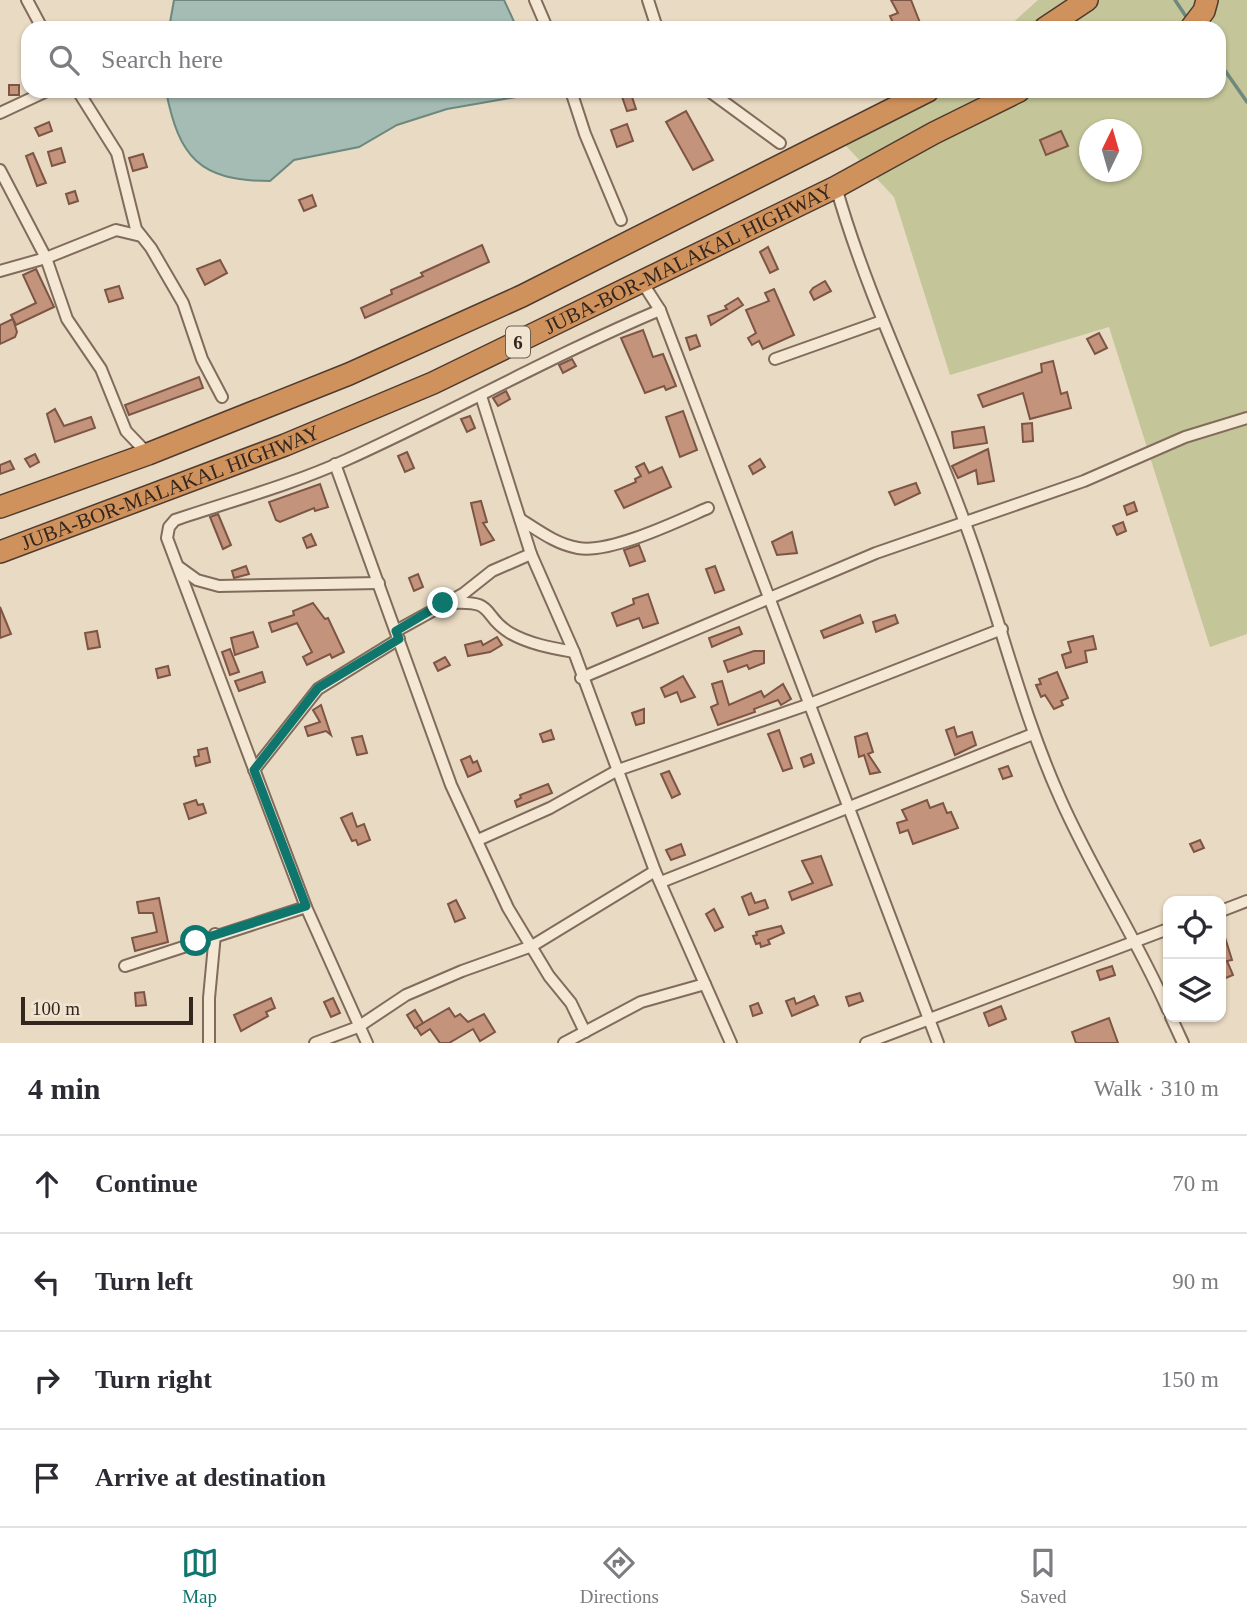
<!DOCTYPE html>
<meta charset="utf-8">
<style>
:root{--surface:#fff;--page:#f2f2f3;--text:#2b2b33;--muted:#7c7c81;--line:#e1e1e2;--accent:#0f766e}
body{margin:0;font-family:"Times New Roman",serif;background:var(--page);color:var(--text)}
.controls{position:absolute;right:21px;bottom:21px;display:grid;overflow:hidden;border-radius:14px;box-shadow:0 2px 5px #0004}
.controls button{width:63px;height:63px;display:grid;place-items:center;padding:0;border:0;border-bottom:2px solid var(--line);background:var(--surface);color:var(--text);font:35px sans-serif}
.compass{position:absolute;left:1079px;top:119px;width:63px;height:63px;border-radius:50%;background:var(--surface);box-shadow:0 2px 5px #0004;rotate:5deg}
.scale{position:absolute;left:21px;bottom:18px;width:172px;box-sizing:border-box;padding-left:7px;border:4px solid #32261e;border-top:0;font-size:19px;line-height:24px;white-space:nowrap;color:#32261e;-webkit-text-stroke:5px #f1e5d1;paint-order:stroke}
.stop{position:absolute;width:21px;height:21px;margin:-16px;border:5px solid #0f766e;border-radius:50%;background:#fff}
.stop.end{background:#0f766e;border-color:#fff;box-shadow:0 2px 7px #0008}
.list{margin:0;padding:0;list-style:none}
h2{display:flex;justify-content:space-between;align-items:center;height:91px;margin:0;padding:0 28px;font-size:30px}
h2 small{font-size:23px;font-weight:400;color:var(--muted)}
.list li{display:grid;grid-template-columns:46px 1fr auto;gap:21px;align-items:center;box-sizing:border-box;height:98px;padding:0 28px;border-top:2px solid var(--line)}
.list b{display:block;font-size:26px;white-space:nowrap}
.list em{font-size:23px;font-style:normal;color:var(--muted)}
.icon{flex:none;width:38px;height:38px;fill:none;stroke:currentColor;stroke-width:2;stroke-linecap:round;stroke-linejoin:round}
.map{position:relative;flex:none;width:1247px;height:1043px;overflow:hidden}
.search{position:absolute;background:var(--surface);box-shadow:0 2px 5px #0004;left:21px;right:21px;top:21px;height:77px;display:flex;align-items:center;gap:18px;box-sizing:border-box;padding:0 24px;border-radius:21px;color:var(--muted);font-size:26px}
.sheet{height:483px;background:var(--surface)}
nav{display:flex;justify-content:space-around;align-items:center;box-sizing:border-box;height:98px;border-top:2px solid var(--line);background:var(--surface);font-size:19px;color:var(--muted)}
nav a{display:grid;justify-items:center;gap:4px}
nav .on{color:var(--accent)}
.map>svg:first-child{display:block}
</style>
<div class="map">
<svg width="1247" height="1043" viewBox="0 0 1247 1043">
<rect width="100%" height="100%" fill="#e9dac3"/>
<path fill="#c4c598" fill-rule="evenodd" d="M1038 0H1247V634L1210 647 1109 327 950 375 894 197 833 132 908 91H1219V28H1007ZM1090 130H1132V172H1090Z"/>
<g fill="#a4bcb3" stroke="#6d897f" stroke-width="2">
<path d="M174 0H504L517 28H169Z"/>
<path d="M166 91H527L516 97 447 109 397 125 359 147 294 160 270 181C199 181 179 157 166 91Z"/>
</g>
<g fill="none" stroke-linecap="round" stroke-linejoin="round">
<g stroke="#6d897f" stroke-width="3.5">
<path d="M1175 0 1187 18"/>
<path d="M1219 62 1247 102"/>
</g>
</g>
<g fill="#c3937c" stroke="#7d5544" stroke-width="2">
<path d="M891 0H911L922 28H895L890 16 898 13Z"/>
<rect x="9" y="85" width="10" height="10"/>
<path d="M620 91H630L636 109 627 111Z"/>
<path d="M686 111 713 160 693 170 666 122Z"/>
<path d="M49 122 52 131 39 136 35 128Z"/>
<path d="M627 124 633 141 617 147 611 130Z"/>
<path d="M1061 131 1068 146 1046 155 1040 140Z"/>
<path d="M61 148 65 162 52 166 48 152Z"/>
<path d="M33 153 46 183 37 186 26 156Z"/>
<path d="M143 154 147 167 133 171 129 158Z"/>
<path d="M75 191 78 201 69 204 66 194Z"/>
<path d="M312 195 316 206 304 211 299 200Z"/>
<path d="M482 245 489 262 365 318 361 308 392 294 391 290 423 276 421 273Z"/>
<path d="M768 247 778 269 770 273 760 252Z"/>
<path d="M220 260 227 273 205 285 197 269Z"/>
<path d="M36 269 54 307 16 325 13 319 17 332 15 337 0 344V325L13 319 11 315 36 303 23 275Z"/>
<path d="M825 281 831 291 814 300 810 292 813 288Z"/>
<path d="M119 286 123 298 109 302 105 290Z"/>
<path d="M774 289 794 335 763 349 759 341 752 345 748 338 756 333 746 310 769 301 765 293Z"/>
<path d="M738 298 743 305 711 325 708 316 727 309 725 306Z"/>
<path d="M643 330 653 357 663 354 676 386 666 390 664 386 645 393 621 338Z"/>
<path d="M1099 333 1107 348 1095 354 1087 339Z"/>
<path d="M696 335 700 346 690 350 686 338Z"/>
<path d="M572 359 576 366 563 373 559 365Z"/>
<path d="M1053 361 1061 394 1067 392 1071 408 1030 419 1023 393 983 407 978 395 1042 372 1041 364Z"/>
<path d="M199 377 203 388 129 415 125 405Z"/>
<path d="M506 391 510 399 498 406 493 398Z"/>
<path d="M55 409 64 426 91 417 95 428 55 442 47 414Z"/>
<path d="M683 411 697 450 680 457 666 417Z"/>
<path d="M470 416 475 428 467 432 461 419Z"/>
<path d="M1032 423 1033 441 1023 442 1022 424Z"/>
<path d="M984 427 987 443 954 448 952 432Z"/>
<path d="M988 449 994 481 978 484 976 470 958 478 952 466Z"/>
<path d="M407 452 414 468 405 472 398 456Z"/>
<path d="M35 454 39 462 30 467 25 459Z"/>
<path d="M760 459 765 467 753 474 749 466Z"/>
<path d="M10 461 14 469 0 474V465Z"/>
<path d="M644 463 649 473 662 467 671 487 624 508 615 491 636 482 635 479 641 476 636 467Z"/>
<path d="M916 483 920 493 895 505 889 492Z"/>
<path d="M320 484 328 507 315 511 314 508 280 522 276 520 269 502Z"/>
<path d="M481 501 487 522 483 523 494 540 481 545 471 503Z"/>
<path d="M1134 502 1137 511 1127 515 1124 506Z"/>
<path d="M218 514 231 545 223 549 210 517Z"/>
<path d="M1123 522 1126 531 1117 535 1113 526Z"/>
<path d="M792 532 797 553 777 555 772 542Z"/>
<path d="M311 534 316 545 307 548 303 538Z"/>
<path d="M639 545 645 561 630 566 624 550Z"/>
<path d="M246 566 249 574 234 578 232 571Z"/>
<path d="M715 566 724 590 715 593 706 569Z"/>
<path d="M418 574 423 587 414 591 409 578Z"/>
<path d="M648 594 658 623 643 628 639 618 617 626 612 613 634 604 633 599Z"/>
<path d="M313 603 325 619 328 618 344 652 332 658 330 654 307 665 303 657 312 652 297 623 272 632 269 623 294 615 293 611Z"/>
<path d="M0 607 11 634 0 638Z"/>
<path d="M860 615 863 623 824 638 821 631Z"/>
<path d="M895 615 898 623 876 632 873 622Z"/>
<path d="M739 627 742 634 712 647 709 638Z"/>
<path d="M97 631 100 647 88 649 85 633Z"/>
<path d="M253 632 258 647 235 655 231 638Z"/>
<path d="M1093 636 1096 649 1085 651 1087 662 1066 668 1062 655 1071 652 1068 642Z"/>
<path d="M497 637 502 645 490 652 468 656 465 645 481 641 483 645Z"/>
<path d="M230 649 239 672 230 675 222 652Z"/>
<path d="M754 651H764V663L749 669 747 665 728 672 724 661Z"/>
<path d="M445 657 450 665 438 671 434 663Z"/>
<path d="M168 666 170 675 158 678 156 669Z"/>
<path d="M262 672 265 682 239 691 235 681Z"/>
<path d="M1057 672 1068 698 1061 701 1063 705 1054 709 1045 695 1041 697 1036 685 1041 684 1039 679Z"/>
<path d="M683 676 695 697 681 702 677 692 665 697 661 688Z"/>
<path d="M722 681 729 705 761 691 764 697 783 684 791 699 781 705 778 700 754 709 755 712 718 725 711 707 718 704 712 684Z"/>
<path d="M321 705 331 735 326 731 308 736 305 727 320 722 313 710Z"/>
<path d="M644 709V723L636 725 632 713Z"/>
<path d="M954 727 957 737 972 732 976 745 955 755 946 730Z"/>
<path d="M551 730 554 739 543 742 540 734Z"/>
<path d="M779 730 792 768 783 771 768 734Z"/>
<path d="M867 733 873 752 868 754 880 772 870 774 864 755 859 757 855 737Z"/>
<path d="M362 736 367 753 357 755 352 738Z"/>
<path d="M207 748 210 762 196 766 194 757 199 756 198 750Z"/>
<path d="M811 754 814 763 804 767 801 758Z"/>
<path d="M470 756 473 763 477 761 481 771 468 777 461 760Z"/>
<path d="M1008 766 1012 776 1003 779 999 769Z"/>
<path d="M669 771 680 794 672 798 661 774Z"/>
<path d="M548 784 552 793 517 807 515 801 521 798 520 795Z"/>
<path d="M196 800 198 805 203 804 206 813 189 819 184 804Z"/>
<path d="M927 800 930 808 943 803 947 813 951 812 958 828 913 844 908 830 900 833 897 823 907 820 902 810Z"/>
<path d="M352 813 357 827 364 824 370 840 358 845 356 840 352 841 341 818Z"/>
<path d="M1200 840 1204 848 1194 852 1190 844Z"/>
<path d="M681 844 685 855 671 860 666 850Z"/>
<path d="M821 856 832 885 792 900 789 892 813 883 802 861Z"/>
<path d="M751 893 755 903 765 900 768 908 749 915 742 897Z"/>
<path d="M159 898 168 942 135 951 132 938 157 932 153 913H139L137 902Z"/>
<path d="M456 900 465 918 455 922 448 904Z"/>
<path d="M714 909 723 927 715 931 706 914Z"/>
<path d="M781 926 784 933 768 940 770 944 761 947 760 943 756 944 753 936 757 935 756 932Z"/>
<path d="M1223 931 1232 960 1227 961 1233 975 1221 980Z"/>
<path d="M1112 966 1115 975 1100 980 1097 971Z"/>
<path d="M144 992 146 1005 136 1006 135 993Z"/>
<path d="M860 993 863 1001 849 1006 846 997Z"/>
<path d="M814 996 818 1005 792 1016 786 1001 794 998 796 1004Z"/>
<path d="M271 998 275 1008 266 1012 268 1016 241 1031 234 1015Z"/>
<path d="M333 998 340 1013 331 1017 324 1002Z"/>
<path d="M758 1003 762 1013 753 1016 750 1006Z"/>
<path d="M1001 1006 1006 1019 989 1026 984 1013Z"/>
<path d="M449 1008 455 1017 460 1014 468 1022 484 1014 495 1032 480 1041 473 1029 449 1043H440L430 1029 421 1035 416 1027Z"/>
<path d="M415 1010 423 1023 415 1028 407 1015Z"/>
<path d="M1109 1018 1118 1043H1076L1072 1032Z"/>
</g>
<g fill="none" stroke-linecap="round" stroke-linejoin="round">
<g stroke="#816c5c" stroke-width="14">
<g id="street">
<path d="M27 0 42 28"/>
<path d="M535 0 547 28"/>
<path d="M648 0 657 28"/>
<path d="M78 91 117 153 136 229 151 248 183 303 202 359 222 397"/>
<path d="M571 91 585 134 621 220"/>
<path d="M709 91 780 143"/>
<path d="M0 113 47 91"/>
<path d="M0 170 46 258 67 319 101 369 126 431 148 454"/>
<path d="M836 187C869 303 924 410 965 523 999 614 1020 709 1060 798 1092 871 1136 937 1168 1010"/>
<path d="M0 271 46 258 116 230 141 236"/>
<path d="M642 282 660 310 938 1043"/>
<path d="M775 359 882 321"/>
<path d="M481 396 531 554 574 652 655 871 731 1043"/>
<path d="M335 464 451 785 508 908 549 976 571 1003 585 1032"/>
<path d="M520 519C539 531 556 544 578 548 610 554 678 521 708 508"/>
<path d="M179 567 197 580 219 586 379 583"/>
<path d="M450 603C498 600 480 615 510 633 529 644 552 648 574 652"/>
<path d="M396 631 463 594 492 571 531 554"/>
<path d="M581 678 876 553 1084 481 1185 437 1247 418"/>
<path d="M254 770 318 689 399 639"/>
<path d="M478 840 550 808 618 770 807 705 1002 629"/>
<path d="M661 882 1033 734"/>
<path d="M1221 911 1247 901"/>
<path d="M125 966 306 907"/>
<path d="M1171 1017 1183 1043"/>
<path d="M209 1043V998L215 934"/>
<path d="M315 1043 358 1027 406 995 462 971 532 946 655 871"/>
<path d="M367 1043 306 907 167 538 169 527 175 520C231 501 291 485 346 460 452 412 553 355 660 310"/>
<path d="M564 1043 641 1002 705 984"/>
<path d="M866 1043 1168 929"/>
</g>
</g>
<g stroke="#4f3b2f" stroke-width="24">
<g id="highway">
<path d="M1045 28 1087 0"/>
<path d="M1191 28 1204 11 1207 0"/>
<path d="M0 507 148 454 349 374 522 296 928 91"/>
<path id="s1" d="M0 552 285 445 433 383 836 187 934 133 1019 91"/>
</g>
</g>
<use href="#street" stroke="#f4e8d5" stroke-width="10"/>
<use href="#highway" stroke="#d0925c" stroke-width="21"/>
</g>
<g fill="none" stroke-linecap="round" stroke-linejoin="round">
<path stroke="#0f766e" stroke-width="9" d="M196 941 306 906 254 770 318 688 399 639 396 631 443 603"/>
</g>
<g text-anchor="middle" stroke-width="5" stroke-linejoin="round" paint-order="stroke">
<rect fill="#f1e5d1" stroke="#6b5f54" stroke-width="2" x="506" y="326.5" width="24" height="31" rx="5"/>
<g font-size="19" font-weight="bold" fill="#32261e">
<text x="518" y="349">6</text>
</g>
<g font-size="21" fill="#32261e" stroke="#f1e5d1">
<text dy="7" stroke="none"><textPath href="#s1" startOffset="749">JUBA-BOR-MALAKAL HIGHWAY</textPath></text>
<text dy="7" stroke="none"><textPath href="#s1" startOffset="182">JUBA-BOR-MALAKAL HIGHWAY</textPath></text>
</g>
</g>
</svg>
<div class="controls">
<button><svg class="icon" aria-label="locate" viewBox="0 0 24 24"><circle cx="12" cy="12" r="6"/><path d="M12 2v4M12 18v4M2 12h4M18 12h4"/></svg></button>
<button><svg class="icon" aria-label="layers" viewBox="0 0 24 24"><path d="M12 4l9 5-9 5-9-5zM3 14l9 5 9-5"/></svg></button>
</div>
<svg class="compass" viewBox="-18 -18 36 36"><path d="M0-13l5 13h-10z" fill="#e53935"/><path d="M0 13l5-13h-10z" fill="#7c7c81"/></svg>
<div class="scale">100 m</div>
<div class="stop" style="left:196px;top:941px"></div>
<div class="stop end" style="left:443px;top:603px"></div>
<div class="search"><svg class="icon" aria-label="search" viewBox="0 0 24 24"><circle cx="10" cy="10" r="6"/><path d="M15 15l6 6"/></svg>Search here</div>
</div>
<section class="sheet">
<h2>4 min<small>Walk · 310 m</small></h2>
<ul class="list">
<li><svg class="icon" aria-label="ahead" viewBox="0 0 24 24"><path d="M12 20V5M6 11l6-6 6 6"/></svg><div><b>Continue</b></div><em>70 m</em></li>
<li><svg class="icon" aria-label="left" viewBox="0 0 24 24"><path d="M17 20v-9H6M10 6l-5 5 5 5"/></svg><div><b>Turn left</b></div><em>90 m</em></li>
<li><svg class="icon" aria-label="right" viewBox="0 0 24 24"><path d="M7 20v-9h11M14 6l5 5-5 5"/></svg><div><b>Turn right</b></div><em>150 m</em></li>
<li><svg class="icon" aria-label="arrive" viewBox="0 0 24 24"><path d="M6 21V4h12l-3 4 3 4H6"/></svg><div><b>Arrive at destination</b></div></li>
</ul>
</section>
<nav>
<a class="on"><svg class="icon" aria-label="map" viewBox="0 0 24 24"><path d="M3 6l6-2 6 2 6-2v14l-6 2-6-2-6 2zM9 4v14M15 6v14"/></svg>Map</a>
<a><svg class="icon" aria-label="directions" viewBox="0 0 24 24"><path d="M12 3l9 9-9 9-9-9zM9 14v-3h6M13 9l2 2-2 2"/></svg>Directions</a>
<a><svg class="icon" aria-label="saved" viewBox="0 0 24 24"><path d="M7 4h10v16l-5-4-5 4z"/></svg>Saved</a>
</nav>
